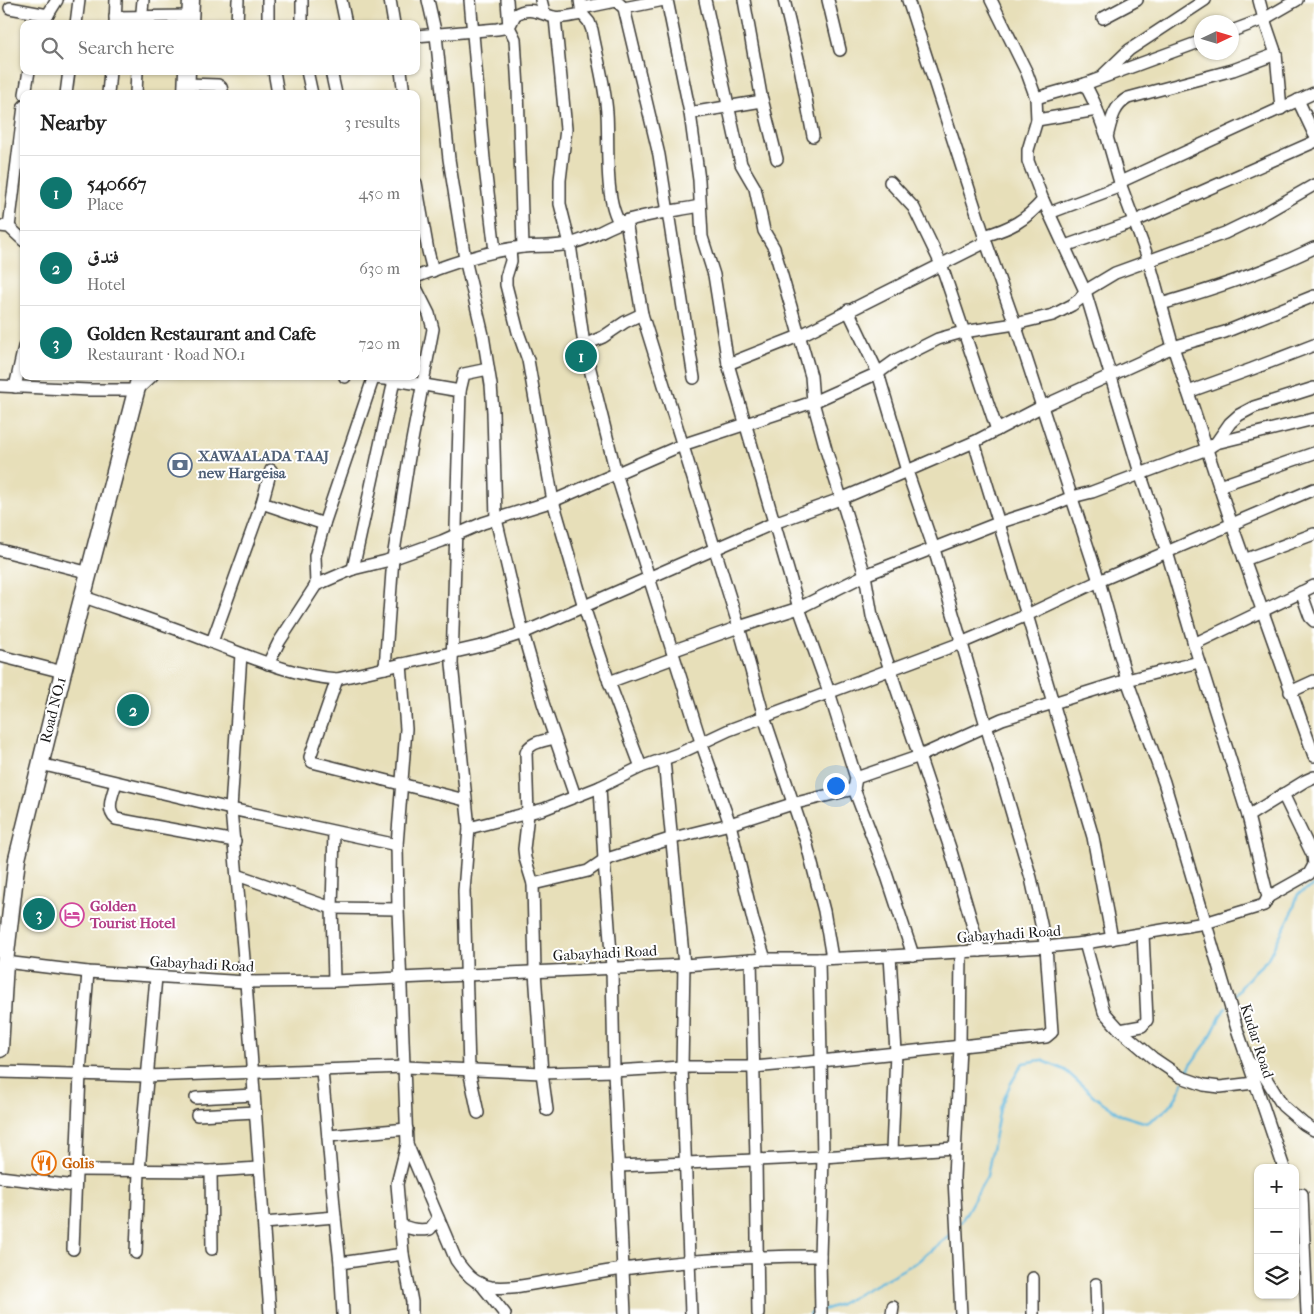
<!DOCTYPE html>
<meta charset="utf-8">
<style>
:root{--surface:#fff;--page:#f2f2f2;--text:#222;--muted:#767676;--line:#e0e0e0;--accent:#0f766e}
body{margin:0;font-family:"IM FELL French Canon",Amiri,serif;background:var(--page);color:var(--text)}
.controls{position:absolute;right:15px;bottom:15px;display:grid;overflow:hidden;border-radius:10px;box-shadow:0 1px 4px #0004}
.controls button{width:45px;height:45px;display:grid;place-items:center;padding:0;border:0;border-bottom:1px solid var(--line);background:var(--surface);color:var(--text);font:25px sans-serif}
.compass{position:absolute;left:1194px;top:15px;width:45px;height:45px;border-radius:50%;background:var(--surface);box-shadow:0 1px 4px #0004;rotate:86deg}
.you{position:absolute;left:835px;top:785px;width:18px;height:18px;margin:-12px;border:4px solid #fff;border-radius:50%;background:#1a73e8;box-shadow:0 0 0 8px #1a73e833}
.badge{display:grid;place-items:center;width:32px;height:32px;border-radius:50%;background:var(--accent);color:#fff;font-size:16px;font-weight:700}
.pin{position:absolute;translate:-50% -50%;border:2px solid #fff;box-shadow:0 1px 5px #0006}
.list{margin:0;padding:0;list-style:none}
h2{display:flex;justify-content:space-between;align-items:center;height:65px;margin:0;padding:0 20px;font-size:21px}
h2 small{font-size:16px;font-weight:400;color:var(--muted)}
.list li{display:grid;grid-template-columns:32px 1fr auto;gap:15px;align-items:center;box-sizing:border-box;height:75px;padding:0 20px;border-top:1px solid var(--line)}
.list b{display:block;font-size:19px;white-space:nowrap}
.list p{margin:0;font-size:16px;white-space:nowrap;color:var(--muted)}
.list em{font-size:16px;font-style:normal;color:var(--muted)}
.icon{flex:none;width:28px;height:28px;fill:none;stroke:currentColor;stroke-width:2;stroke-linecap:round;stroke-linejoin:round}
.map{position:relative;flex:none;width:1314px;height:1314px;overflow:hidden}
.search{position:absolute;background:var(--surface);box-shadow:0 1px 4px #0004;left:20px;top:20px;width:400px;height:55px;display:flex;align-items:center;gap:12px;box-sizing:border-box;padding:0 18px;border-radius:10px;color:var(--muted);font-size:19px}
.panel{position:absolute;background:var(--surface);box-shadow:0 1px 4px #0004;left:20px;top:90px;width:400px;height:290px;border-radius:10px}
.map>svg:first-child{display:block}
</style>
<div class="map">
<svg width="1314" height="1314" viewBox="0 0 1314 1314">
<rect width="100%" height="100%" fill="#fff"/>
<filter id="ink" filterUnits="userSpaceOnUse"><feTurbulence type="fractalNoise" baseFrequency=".02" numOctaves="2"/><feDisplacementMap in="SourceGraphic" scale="10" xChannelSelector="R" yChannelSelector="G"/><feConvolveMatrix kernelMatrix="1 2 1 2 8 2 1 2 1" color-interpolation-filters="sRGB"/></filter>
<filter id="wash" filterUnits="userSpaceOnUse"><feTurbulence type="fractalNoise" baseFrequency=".0096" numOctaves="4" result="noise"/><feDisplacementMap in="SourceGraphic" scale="20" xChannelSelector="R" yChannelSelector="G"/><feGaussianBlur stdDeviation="1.12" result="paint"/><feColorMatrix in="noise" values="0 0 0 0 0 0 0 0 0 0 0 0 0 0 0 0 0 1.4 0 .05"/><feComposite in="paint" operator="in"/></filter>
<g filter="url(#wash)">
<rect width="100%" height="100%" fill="#e7dfb9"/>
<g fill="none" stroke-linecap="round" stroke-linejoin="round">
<g stroke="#61b8de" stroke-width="2.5">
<path d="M1232 998 1254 972 1267 960 1292 913 1298 894 1314 885"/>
<path d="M1186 1075C1191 1060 1197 1057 1205 1045 1213 1034 1218 1019 1226 1007"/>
<path d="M961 1222 987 1176 1000 1108 1010 1085 1023 1063 1041 1060 1065 1070 1095 1097 1121 1115 1147 1123C1166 1111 1175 1105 1183 1082"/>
<path d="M823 1310 840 1304 917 1262 953 1232"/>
<path d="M810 1314 818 1311"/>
</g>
</g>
</g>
<g filter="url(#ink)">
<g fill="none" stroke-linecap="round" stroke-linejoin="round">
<g stroke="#3a3934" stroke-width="14">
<g id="minor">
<path d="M302 0V24"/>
<path d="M341 0 346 24"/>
<path d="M390 0 394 24"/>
<path d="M428 0 436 35 449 159 465 259 483 335 491 385 493 412 496 519 523 633 543 703 575 796"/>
<path d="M470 0 484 159 495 251"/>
<path d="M507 0 509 27 515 39 518 89 523 247"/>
<path d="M541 0 544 12"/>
<path d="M580 0 582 14 589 22 592 30C597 57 605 85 607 113 609 142 604 201 620 223"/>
<path d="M615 0 624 8 659 155 694 378"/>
<path d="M667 0 690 113 699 180 702 237 714 275 728 364 799 608 829 692 856 778 854 789 885 870 913 955"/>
<path d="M705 0 741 164 755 188 764 231 774 248 811 376 813 402 827 453 865 575 872 616 950 848 980 951"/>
<path d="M784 0 800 67 813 136"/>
<path d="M828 0 840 50"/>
<path d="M908 0 986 242 1015 324 1099 581 1127 680 1164 782 1237 1029 1284 1168"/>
<path d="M991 0 1027 73 1036 98 1037 120 1028 150V161L1043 200 1085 291 1140 473 1167 552 1194 644 1314 586"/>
<path d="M10 8 48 15"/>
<path d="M582 8 616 1"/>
<path d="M624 8 664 0"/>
<path d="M115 17 190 16"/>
<path d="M555 18 566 129 560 180V204L570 244 584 345 616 473 701 742 730 824 753 920 765 959"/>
<path d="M1103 18 1137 0"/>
<path d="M141 23 143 0"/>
<path d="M42 24 57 0"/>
<path d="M76 24 79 0"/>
<path d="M115 24 116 0"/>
<path d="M237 24 238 0"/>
<path d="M268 24V0"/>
<path d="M1232 31 1264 19 1259 0"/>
<path d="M416 36 497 29 509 27 515 15C529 5 540 14 554 17 562 19 574 15 582 14"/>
<path d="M274 71 278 94"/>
<path d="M307 71 312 94"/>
<path d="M331 71 336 94"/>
<path d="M401 71 404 94"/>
<path d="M1104 74 1129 50 1205 0"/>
<path d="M186 84 218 85 221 87 223 94"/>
<path d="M1085 84 1094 102 1107 137 1121 186 1149 261 1173 347 1232 525 1314 756"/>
<path d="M25 94 29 71"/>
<path d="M66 94 69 71"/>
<path d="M108 94 110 71"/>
<path d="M136 94 137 71"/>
<path d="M1036 98 1085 84 1202 41"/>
<path d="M762 99 777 159"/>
<path d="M1298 100 1314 134"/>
<path d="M1281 109 1276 54 1264 19 1297 0"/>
<path d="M690 113 762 101 744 0"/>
<path d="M1037 120 1097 110"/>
<path d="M1107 137C1111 122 1113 106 1128 98L1233 70 1276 54"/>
<path d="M890 182 914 208 941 264 997 430"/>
<path d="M1120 182 1314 93"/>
<path d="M416 183 428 251 433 271"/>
<path d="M1049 213 1121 186"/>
<path d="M626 221 642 314 739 627 764 717 806 841 824 911 832 958"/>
<path d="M0 226 9 227 24 241"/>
<path d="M9 227 24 106"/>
<path d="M984 236C1011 228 1025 221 1043 200"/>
<path d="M1065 246 1133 222 1314 142"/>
<path d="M510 249 511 261 506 277V285L518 332 528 360 553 501 584 607 609 682 641 767"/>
<path d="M416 277C451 263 486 251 523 247 539 245 557 248 572 243 590 239 605 228 622 222 647 214 674 211 700 206"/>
<path d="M1161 304C1214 289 1265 272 1314 248"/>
<path d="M584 345 603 337 625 322 642 314"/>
<path d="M728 364 799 336 986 242"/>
<path d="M345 377V376"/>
<path d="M374 378 395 380 460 391"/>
<path d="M0 386 89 390H137L152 376"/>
<path d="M15 387 24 347"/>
<path d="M1188 392 1252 369 1314 345"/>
<path d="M974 442 1027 615 1093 837 1112 939"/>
<path d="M1216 443 1314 419"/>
<path d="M1219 486 1314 453"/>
<path d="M262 503 271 470"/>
<path d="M0 550 90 573"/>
<path d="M1244 560 1314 534"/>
<path d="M353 569 395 376"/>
<path d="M316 585 315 556 324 524 374 376"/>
<path d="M1301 592 1310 617 1314 621"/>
<path d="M84 597C127 612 171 626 213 643 254 658 293 676 337 679L490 644 523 633 774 523 843 498 907 471 974 442 1041 407 1173 347 1225 332 1314 296"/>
<path d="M212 642 262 503 324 524"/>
<path d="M672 651 739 627 799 608 865 575 998 523 1048 507 1072 497 1092 492 1207 449 1216 443 1230 423 1239 415 1254 407 1314 388"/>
<path d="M241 654 231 809 246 982 270 1314"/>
<path d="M0 656 63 672"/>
<path d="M268 664 279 642 316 585 353 569 386 561 442 541 483 523 553 501 682 445 813 402 878 373 896 360 938 339 963 332 1015 324 1053 315 1072 305 1080 299 1085 291 1115 273 1225 233 1258 217 1314 185"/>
<path d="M385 668 393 558 410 451 433 329 429 314 416 288"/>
<path d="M337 679 310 757 312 762 465 800"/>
<path d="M609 682 674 658"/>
<path d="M1290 692 1314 681"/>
<path d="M664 760 684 965 682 1067 691 1314"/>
<path d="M40 764 231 809 397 845"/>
<path d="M856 778 920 756 1002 719 1127 680 1199 662"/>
<path d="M116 783C113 794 105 810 116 819L235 841"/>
<path d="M600 787 604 860 612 967 614 1071 625 1314"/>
<path d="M1248 816 1305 781 1314 777"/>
<path d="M469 828 544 809 600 787 641 767 678 754 729 730 961 643 1027 615 1099 581 1314 489"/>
<path d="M334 832 332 908 334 981"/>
<path d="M237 875 332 908 398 909 407 1144 397 1184 403 1254 412 1302V1314"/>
<path d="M533 884 580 873 588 871 604 860 673 838 730 824 792 804 854 789"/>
<path d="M1268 897 1309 874 1314 865 1313 856 1283 794"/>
<path d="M398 909 397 845 406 729 401 664"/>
<path d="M1085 943 1104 1012 1120 1030 1153 1058 1181 1077 1204 1085 1220 1087 1254 1083"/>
<path d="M961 952 960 1046 954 1178 961 1314"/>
<path d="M890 956 896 1052 892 1151"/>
<path d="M819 959 823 1157 820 1256 821 1314"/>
<path d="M751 960 756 1159 758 1314"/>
<path d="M5 962 88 972 246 982 334 981 684 965 765 959H819L890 956 1046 947 1085 943 1205 923 1264 905 1268 897 1248 816 1194 644"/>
<path d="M1120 1030 1142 1026 1147 1020 1143 934"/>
<path d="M1248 1061 1265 1077 1283 1106 1304 1124 1314 1130"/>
<path d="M0 1072 146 1076 405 1067 542 1073 614 1071 682 1067H754L821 1061 1046 1037 1052 1032 1046 947 1031 878 934 549 907 471 878 373 848 310"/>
<path d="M196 1098 254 1095"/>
<path d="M547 1110 542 1073 535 972 533 884 525 858 524 849 528 814 526 753C529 742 544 741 554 738"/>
<path d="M478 1113 469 1070 464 891 469 828 452 664 460 391 464 374 488 369"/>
<path d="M197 1115 256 1112"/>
<path d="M328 1136 407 1129"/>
<path d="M407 1144 456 1260C465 1273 474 1284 491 1287 509 1289 527 1285 544 1282 570 1278 596 1273 623 1269 688 1260 754 1256 820 1256"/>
<path d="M619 1166 823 1157 954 1148"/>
<path d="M77 1170 211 1171 259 1168"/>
<path d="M211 1171 212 1249"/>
<path d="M0 1177 75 1186"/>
<path d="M1302 1194 1307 1314"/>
<path d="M335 1217 340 1263 343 1314"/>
<path d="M264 1223 335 1217 322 1071"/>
<path d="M400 1225C411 1229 418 1231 430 1229L438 1218"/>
<path d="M73 1249 80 1073 88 972"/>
<path d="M136 1253 139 1171 156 977"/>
<path d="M340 1263 403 1254"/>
<path d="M480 1283 505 1314"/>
<path d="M1096 1284 1097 1314"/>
<path d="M892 1314 893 1307"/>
<path d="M1033 1314V1278"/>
</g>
</g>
<g stroke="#3a3934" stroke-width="19">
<g id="highway">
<path d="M190 24 191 0"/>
<path d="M186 94 187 71"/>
<path d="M0 1049 5 962 17 859 63 672 140 376"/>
</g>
</g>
<use href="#minor" stroke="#fff" stroke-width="11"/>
<use href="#highway" stroke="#fff" stroke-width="16"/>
</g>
</g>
<defs>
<g id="bank-ring" transform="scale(1.25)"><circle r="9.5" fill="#fff" stroke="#5c6f8a" stroke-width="1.5"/><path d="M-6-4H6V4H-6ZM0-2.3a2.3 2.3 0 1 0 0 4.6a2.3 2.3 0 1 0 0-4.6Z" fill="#5c6f8a"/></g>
<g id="hotel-ring" transform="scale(1.25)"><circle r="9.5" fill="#fff" stroke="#d1479c" stroke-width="1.5"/><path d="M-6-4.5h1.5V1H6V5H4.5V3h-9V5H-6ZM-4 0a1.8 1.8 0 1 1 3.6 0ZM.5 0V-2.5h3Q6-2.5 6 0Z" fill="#d1479c"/></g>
<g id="restaurant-ring" transform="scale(1.25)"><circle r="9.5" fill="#fff" stroke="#e8710a" stroke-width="1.5"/><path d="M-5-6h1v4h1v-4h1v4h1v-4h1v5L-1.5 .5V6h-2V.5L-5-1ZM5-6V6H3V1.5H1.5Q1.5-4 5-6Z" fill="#e8710a"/></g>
</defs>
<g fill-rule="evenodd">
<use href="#bank-ring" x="180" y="465"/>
<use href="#hotel-ring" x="72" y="915"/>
<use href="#restaurant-ring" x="44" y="1163"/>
</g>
<g text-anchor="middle" stroke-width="4" stroke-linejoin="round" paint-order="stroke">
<g font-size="15" font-weight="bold" fill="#4e5e75" stroke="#fff" text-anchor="start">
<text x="198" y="461">XAWAALADA TAAJ<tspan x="198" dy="17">new Hargeisa</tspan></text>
</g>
<g font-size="15" fill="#1c1c1c" stroke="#fff">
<text transform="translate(53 710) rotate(-76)" y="5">Road NO.1</text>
<text transform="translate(1009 934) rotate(-4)" y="5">Gabayhadi Road</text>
<text transform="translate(605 953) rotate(-3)" y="5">Gabayhadi Road</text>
<text transform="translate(202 964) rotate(3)" y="5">Gabayhadi Road</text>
<text transform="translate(1257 1041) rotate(72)" y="5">Kudar Road</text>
</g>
<g font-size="15" font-weight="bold" fill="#b23c85" stroke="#fff" text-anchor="start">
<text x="90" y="911">Golden<tspan x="90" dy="17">Tourist Hotel</tspan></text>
</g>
<g font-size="15" font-weight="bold" fill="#c56008" stroke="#fff" text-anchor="start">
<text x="62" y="1168">Golis</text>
</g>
</g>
</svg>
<div class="controls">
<button>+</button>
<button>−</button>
<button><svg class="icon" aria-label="layers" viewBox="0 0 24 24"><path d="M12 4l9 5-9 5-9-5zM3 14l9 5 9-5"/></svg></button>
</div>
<svg class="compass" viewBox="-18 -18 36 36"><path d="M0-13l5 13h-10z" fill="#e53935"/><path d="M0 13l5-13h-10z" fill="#767676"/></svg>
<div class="you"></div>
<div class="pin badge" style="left:581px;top:356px">1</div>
<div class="pin badge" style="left:133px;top:710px">2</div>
<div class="pin badge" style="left:39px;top:914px">3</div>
<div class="search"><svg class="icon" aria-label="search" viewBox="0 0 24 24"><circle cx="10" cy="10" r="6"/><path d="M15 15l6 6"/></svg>Search here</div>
<section class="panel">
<h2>Nearby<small>3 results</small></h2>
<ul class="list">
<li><span class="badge">1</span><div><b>540667</b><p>Place</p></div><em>450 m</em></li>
<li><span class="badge">2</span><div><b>فندق</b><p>Hotel</p></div><em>630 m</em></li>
<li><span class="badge">3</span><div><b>Golden Restaurant and Cafe</b><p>Restaurant · Road NO.1</p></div><em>720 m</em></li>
</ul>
</section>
</div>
